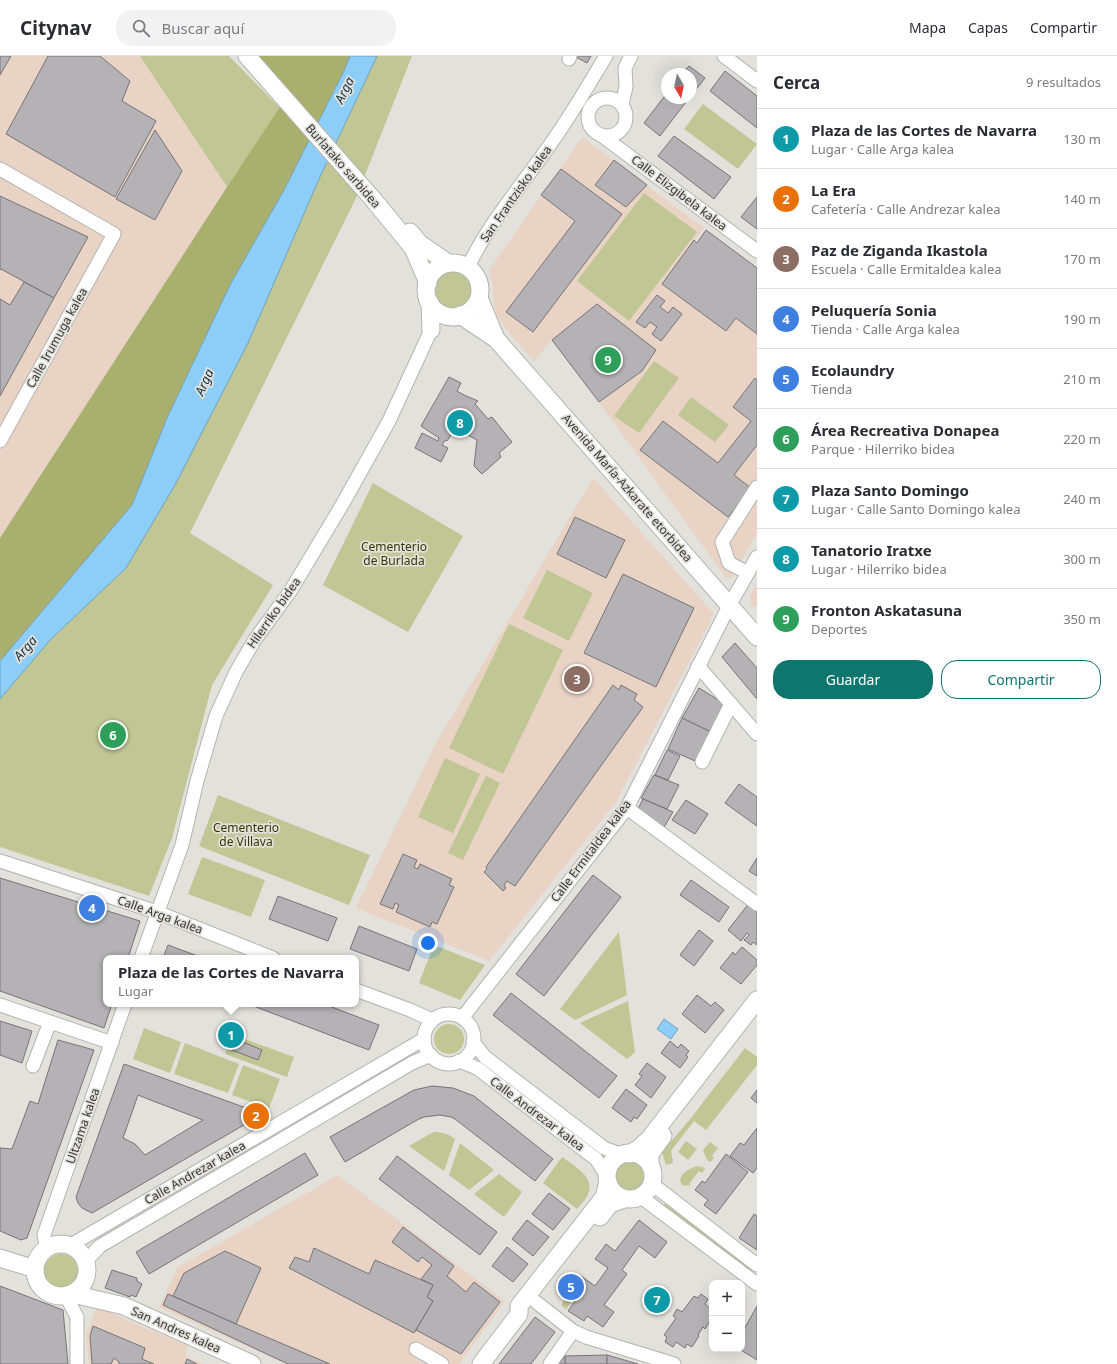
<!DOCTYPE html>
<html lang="es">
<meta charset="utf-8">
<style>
:root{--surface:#fff;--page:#f2f2f3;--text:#2b2b33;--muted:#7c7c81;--line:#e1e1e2;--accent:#0f766e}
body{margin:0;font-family:"Noto Sans",sans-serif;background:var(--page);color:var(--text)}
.controls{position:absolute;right:12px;bottom:12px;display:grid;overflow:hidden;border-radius:8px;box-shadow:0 4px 16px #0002}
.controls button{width:36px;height:36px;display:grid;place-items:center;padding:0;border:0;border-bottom:1px solid var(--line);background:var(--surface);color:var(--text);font:20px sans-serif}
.compass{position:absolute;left:661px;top:12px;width:36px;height:36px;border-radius:50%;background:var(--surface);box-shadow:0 4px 16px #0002;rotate:171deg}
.you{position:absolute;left:428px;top:887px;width:14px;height:14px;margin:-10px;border:3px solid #fff;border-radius:50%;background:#1a73e8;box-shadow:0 0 0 6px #1a73e833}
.badge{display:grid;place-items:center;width:26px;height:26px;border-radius:50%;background:var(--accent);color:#fff;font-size:13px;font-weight:700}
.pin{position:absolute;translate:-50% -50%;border:2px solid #fff;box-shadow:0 1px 4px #0006}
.popup{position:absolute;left:103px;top:899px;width:256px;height:52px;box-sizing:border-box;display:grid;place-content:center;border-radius:8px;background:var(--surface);filter:drop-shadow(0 1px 3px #0005);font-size:13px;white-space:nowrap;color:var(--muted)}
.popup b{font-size:15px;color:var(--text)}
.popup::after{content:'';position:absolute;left:50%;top:100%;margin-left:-8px;border:8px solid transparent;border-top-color:var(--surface)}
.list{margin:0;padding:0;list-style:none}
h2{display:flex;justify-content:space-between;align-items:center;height:52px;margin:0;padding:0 16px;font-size:17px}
h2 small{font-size:13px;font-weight:400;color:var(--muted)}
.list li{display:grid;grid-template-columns:26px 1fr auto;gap:12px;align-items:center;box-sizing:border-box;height:60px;padding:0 16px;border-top:1px solid var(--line)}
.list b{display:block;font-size:15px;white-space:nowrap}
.list p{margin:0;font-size:13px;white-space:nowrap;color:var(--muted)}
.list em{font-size:13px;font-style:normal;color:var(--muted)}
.actions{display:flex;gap:8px;padding:12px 16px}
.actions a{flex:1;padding:9px 0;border:1px solid var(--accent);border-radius:16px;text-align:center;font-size:14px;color:var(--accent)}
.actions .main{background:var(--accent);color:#fff}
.icon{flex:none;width:22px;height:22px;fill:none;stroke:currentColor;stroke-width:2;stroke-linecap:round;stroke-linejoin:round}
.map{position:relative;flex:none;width:757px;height:1308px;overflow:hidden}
header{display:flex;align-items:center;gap:24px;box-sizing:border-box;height:56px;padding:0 20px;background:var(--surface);border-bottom:1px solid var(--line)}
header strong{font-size:19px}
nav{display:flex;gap:22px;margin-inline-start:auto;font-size:14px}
.search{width:280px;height:36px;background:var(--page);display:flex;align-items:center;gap:10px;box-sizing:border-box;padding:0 14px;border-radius:16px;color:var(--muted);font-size:15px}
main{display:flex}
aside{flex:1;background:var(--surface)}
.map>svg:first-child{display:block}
</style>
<header>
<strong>Citynav</strong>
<div class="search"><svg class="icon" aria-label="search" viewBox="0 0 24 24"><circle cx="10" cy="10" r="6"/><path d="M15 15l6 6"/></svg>Buscar aquí</div>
<nav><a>Mapa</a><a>Capas</a><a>Compartir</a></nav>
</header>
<main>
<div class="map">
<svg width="757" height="1308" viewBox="0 0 757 1308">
<rect width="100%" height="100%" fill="#e3e1dc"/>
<g fill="#e8d3c5">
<path d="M0 0H140L227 131 0 482Z"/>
<path d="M582 81 704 172 662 227 726 275 736 262 757 278V478L731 522H726L599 346 552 284 534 305 505 272 496 257 493 244V231L489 214Z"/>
<path d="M593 422 714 558 616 746 489 905 356 852 435 689Z"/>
<path d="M757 527V550L751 551 750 539Z"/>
<path d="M338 1119 505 1245 459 1308H286L159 1251 178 1211Z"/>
<path d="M97 1251 188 1290 185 1300 203 1308H89L86 1278Z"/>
</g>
<g fill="#c0c694">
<path d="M140 0H229L280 52 227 131Z"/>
<path d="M377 0H412L356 142 190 477 273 529 212 629 172 782 149 840 0 791V643L51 583 126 512 319 123Z"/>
<path d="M703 48 757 88 738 113 684 73Z"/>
<path d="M644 137 697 176 629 265 577 225Z"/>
<circle cx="454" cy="234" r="20"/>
<path d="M654 305 679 322 639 377 614 360Z"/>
<path d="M691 341 729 369 715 386 678 359Z"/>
<path d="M373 427 463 480 408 576 323 529Z"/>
<path d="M547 514 593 537 569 585 523 562Z"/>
<path d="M509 568 563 594 503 718 449 692Z"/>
<path d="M445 702 480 718 453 777 418 761Z"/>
<path d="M486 720 500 727 463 804 448 797Z"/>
<path d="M218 739 370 799 349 849 199 790Z"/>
<path d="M202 801 265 824 251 861 188 838Z"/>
<path d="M619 876 627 939 575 964 560 953Z"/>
<path d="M434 889 485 909 460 944 419 927Z"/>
<path d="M628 945 635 996 627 1003 580 967Z"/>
<circle cx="449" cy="983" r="15"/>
<path d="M144 972 181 986 170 1017 133 1003Z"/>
<path d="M233 979 294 1001 287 1021 225 998Z"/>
<path d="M185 987 239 1008 228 1037 174 1018Z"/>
<path d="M745 992 757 1001V1009L706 1074 694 1065 671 1095 673 1107 666 1109 662 1096 691 1062Z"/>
<path d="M243 1009 280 1023 269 1052 232 1039Z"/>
<path d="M434 1076C442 1076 448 1078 455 1083L444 1115 409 1090 428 1079Z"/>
<path d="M686 1085 697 1093 688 1104 678 1096Z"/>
<path d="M710 1086 718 1092 712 1100 714 1102 710 1106 707 1104 703 1094Z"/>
<path d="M460 1087 494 1114 469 1134 449 1119Z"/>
<path d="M562 1101C573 1109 596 1121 588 1138 586 1143 580 1149 577 1153L543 1127Z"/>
<circle cx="629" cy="1121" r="16"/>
<path d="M699 1110 701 1112 702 1110 705 1113 702 1117 699 1115 689 1128 691 1130 682 1129 680 1124C681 1116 692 1111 699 1110Z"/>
<path d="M499 1118 522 1136 504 1161 474 1138Z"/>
<path d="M666 1144 754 1212 748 1218 663 1152Z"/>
<circle cx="61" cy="1215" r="17"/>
<path d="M569 1238 575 1242 566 1253 561 1249Z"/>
</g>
<path fill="#a9af6d" d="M257 0H350L344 15 284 134 230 229 167 362 132 449 0 605V482L227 131 290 36 270 13Z"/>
<g fill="#8dcef8" stroke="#73a0bd">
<path d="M350 0H377L319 123 248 287 175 429 126 512 51 583 0 643V605L132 449 167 362 230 229 284 134 344 15Z"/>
<path d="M664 963 678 973 671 983 657 973Z"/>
</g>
<g fill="#b5b2b6" stroke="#777478" fill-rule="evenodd">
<path d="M0 0H11L0 19Z"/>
<path d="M48 0H100L130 25 122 45 156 65 115 141 6 78Z"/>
<path d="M574 0H591L587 7Z"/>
<path d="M689 10 705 22 691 40V18H682Z"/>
<path d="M725 15 757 40V72L710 35Z"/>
<path d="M667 37V42H689L660 80 644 67Z"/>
<path d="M155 74 182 115 155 164 116 143Z"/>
<path d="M674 80 731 121 714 143 658 100Z"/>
<path d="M614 104 647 129 626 151 595 129Z"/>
<path d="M561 113 622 158 533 276 506 256 575 165 541 139Z"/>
<path d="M0 140 88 181 54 242 1 213 0 214Z"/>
<path d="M757 141V173L741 161Z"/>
<path d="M706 174 757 212V278L736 262 726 275 662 228 694 184 697 187Z"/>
<path d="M24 226 54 242 0 340V243L10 249Z"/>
<path d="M657 239 665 245 660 251 668 257 673 251 682 258 661 285 652 278 657 271 650 266 645 272 636 266Z"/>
<path d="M597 248 656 294 642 315 599 346 552 284Z"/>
<path d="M449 321 461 327 457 335 464 339 478 345 475 348 488 363 492 361 512 386 499 397 501 401 482 418 474 410 477 384 464 377 462 380 453 376 447 385 445 384 442 389 448 392 441 406 415 392 422 377 438 385 439 382 421 370Z"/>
<path d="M755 322 757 324V389L734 419 751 432 728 461 640 394 663 365 718 407 751 365 733 351Z"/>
<path d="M575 461 625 484 606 522 557 498Z"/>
<path d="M623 518 694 552 656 631 584 597Z"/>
<path d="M735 587 757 612V643L722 601Z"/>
<path d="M613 629 619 634 621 629 637 638 634 644 643 651 515 830 507 825 504 829 506 832 503 835 484 816 487 813 486 811Z"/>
<path d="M699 632 720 645 723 651 711 676 682 662Z"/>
<path d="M682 662 711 676 695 705 668 693Z"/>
<path d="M667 694 680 700 668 724 655 719Z"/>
<path d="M654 719 679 729 667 753 641 742Z"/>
<path d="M739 728 757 741V770L725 747Z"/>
<path d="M643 743 673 756 663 773 637 755Z"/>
<path d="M686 744 708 758 695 778 672 764Z"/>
<path d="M403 798 417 804 414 811 418 813 420 808 452 823 449 829 454 831 437 868 432 866 430 871 396 856 399 849 395 847 393 853 380 848Z"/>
<path d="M757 802V820L749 815Z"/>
<path d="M593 819 621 841 544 940 516 918Z"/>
<path d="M0 822 140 865 128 902H106V948H112L104 972 0 935Z"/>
<path d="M691 824 729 851 719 866 680 839Z"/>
<path d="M278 840 337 862 328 885 269 863Z"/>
<path d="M750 846 757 852V889L753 886 751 889 744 884 749 879 747 877 741 885 728 874Z"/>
<path d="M359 870 417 893 409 915 350 893Z"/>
<path d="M699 874 713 885 694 910 680 899Z"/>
<path d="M168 889 203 902H163Z"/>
<path d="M742 891 757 904V909L741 928 720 912 733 896 735 899Z"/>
<path d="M511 937 617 1020 599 1042 493 959Z"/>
<path d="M697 939 711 950 715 946 724 954 705 977 682 958Z"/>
<path d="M248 948H324L379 969 369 994Z"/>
<path d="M0 965 32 975 22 1007 0 999Z"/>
<path d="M233 982 262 994 258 1004 229 993Z"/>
<path d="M58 984 94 994 27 1182 21 1184 0 1175V1092L12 1093 30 1045 38 1048Z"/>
<path d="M670 985 678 992 681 988 689 995 686 999 688 1001 680 1012 661 997Z"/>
<path d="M647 1007 666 1021 651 1042 635 1029 642 1020 639 1018Z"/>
<path d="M124 1008 263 1058 92 1157 82 1152 78 1147 76 1141ZM138 1039 153 1045 203 1064 145 1099 135 1088 123 1082Z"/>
<path d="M432 1030 453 1032 474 1040 553 1103 535 1125 455 1063 451 1061 440 1059 424 1061 417 1064 345 1106 330 1081 414 1034Z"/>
<path d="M626 1033 647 1049 637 1063 634 1061 631 1066 612 1052Z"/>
<path d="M757 1034V1047L751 1042Z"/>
<path d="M757 1072V1112L753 1117 730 1100 740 1087 744 1089Z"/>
<path d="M305 1097 318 1119 149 1218 136 1196Z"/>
<path d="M726 1098 748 1116 716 1158 704 1149 708 1144 695 1134 702 1125 705 1127Z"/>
<path d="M397 1100 497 1176 480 1199 379 1123Z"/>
<path d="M549 1137 570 1153 553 1174 532 1158Z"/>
<path d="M754 1158 757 1160V1194L739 1182Z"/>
<path d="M527 1164 549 1181 533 1200 512 1183Z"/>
<path d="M639 1164 667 1186 655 1202 639 1190 622 1214 627 1218 604 1249 614 1256 603 1271 587 1260 584 1265 568 1255 578 1241 569 1235 581 1220 595 1230 608 1212 595 1203 606 1188 615 1195Z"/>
<path d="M403 1171 454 1210 447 1220 466 1236 474 1226 500 1246 461 1298 416 1274 433 1245 427 1241 433 1229 421 1223 432 1209 422 1201 418 1206 392 1186Z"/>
<path d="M507 1191 528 1208 513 1226 492 1210Z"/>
<path d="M314 1192 369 1218 375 1204 433 1229 427 1241 433 1245 414 1277 289 1212 295 1201 309 1206Z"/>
<path d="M225 1195 261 1212 236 1268 173 1240 184 1217Z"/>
<path d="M112 1214 137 1222V1225L142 1228 136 1241 131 1239 130 1241 105 1232Z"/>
<path d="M0 1230 63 1254 68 1308H0Z"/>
<path d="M168 1238 236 1268 330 1308H288L163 1249Z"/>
<path d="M701 1238 708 1243 705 1248 712 1254 710 1259 712 1260V1262L705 1273 703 1271 698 1279 699 1280 692 1291 687 1288 685 1292 676 1286 673 1291 665 1286 667 1281 664 1279 676 1262 673 1260 677 1253 682 1256 694 1240 698 1242Z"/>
<path d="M757 1250V1304L739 1293H742V1277Z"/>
<path d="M535 1261 555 1276 531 1308H499Z"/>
<path d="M93 1270 145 1292 142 1303 154 1308H119V1306L114 1302 111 1308H92L90 1280Z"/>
<path d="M607 1299V1308H565V1300Z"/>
<path d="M607 1299 638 1308H607Z"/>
<path d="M565 1300V1308H559Z"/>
<path d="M187 1303 197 1308H185Z"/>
</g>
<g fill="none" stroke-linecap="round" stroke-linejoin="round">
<g stroke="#b5b3ae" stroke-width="15">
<g id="minor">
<path d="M724 0 757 25"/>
<path d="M569 3 570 0"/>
<circle cx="607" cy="61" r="19"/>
<path d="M622 48 626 31 625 12 631 0"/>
<path d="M601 79 757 195"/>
<path d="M0 113 114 178 0 385"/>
<path d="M468 211C488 169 520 131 547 93 569 63 587 31 606 0"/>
<path d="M748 517 729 507 722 486 757 431"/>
<path d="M698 610 757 678"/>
<path d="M702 706 731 648"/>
<path d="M627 752 757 848"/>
<path d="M0 805 157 856 273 902"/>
<path d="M141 902 182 789 197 725 216 660 236 616 254 585 291 534 342 449 389 365 431 274"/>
<path d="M356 934 410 954 432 964"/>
<path d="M0 949 112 987"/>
<circle cx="449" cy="983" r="25"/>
<path d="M462 962 627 752 729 550 757 501"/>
<path d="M473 986 485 1001 604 1092 622 1099"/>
<path d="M459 1005 477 1012 596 1103 607 1120"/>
<path d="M33 1010 50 966"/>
<path d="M652 1128 757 1209"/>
<path d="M641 1141 757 1228"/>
<path d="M69 1190 424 983"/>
<path d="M47 1193 44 1179 125 948"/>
<path d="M86 1205 100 1190 412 1007 431 999"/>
<path d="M66 1240 77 1261V1308"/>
<path d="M536 1246 573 1275 586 1281 674 1308"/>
<path d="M416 1293 442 1308"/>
<path d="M550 1308 573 1275"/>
</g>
</g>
<g stroke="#b5b3ae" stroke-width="19">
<g id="major">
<path d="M247 0 372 142 413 192 428 227"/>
<path d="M410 176 419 187 448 207"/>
<circle cx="453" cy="234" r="27"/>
<path d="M479 242 496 283"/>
<path d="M430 247 431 274"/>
<path d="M460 259 496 283 757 581"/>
<circle cx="630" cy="1120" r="23"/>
<path d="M629 1098 638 1093 649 1083 757 944"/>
<path d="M650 1109V1098L663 1080"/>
<path d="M600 1161 610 1148 624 1143"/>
<circle cx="61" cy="1214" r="26"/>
<path d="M0 1202 35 1213"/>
<path d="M73 1238 124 1250 252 1308"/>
<path d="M481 1308 519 1258V1250L604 1141 608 1126"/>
</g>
</g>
<use href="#minor" stroke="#fff" stroke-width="13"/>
<use href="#major" stroke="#fff" stroke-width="17"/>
</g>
<g text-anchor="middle" stroke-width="3.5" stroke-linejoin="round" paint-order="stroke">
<g font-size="12" fill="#353533" stroke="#e3e1dc">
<text transform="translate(343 110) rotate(49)" y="4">Burlatako sarbidea</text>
<text transform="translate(679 137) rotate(37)" y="4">Calle Elizgibela kalea</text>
<text transform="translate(516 138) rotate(-55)" y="4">San Frantzisko kalea</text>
<text transform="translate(57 282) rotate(-61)" y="4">Calle Irumuga kalea</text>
<text transform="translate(627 432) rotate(49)" y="4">Avenida María-Azkarate etorbidea</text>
<text transform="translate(274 557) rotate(-55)" y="4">Hilerriko bidea</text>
<text transform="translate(591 795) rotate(-53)" y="4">Calle Ermitaldea kalea</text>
<text transform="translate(160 859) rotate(20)" y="4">Calle Arga kalea</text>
<text transform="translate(537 1058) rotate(37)" y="4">Calle Andrezar kalea</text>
<text transform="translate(83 1070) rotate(-71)" y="4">Ultzama kalea</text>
<text transform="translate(195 1117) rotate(-30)" y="4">Calle Andrezar kalea</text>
<text transform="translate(176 1274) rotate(24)" y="4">San Andres kalea</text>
</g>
<g font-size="12" fill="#343702" stroke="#e3e1dc">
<text x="394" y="495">Cementerio<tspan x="394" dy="14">de Burlada</tspan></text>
<text x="246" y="776">Cementerio<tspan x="246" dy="14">de Villava</tspan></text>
</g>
<g font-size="13" font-style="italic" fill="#143143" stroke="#e3e1dc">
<text transform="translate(344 34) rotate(-64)" y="5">Arga</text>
<text transform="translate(204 326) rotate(-66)" y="5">Arga</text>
<text transform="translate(25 592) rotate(-49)" y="5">Arga</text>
</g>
</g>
</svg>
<div class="controls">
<button>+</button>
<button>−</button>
</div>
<svg class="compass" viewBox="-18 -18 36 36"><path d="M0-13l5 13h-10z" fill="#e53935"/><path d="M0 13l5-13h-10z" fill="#7c7c81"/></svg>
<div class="you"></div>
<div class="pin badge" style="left:231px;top:979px;background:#0f9aa8">1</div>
<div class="popup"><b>Plaza de las Cortes de Navarra</b>Lugar</div>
<div class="pin badge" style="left:256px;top:1060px;background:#e8710a">2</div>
<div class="pin badge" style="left:577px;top:623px;background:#8d6e63">3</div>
<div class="pin badge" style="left:92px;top:852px;background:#3f7fe0">4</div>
<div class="pin badge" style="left:571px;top:1231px;background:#3f7fe0">5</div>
<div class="pin badge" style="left:113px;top:679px;background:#2e9e5b">6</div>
<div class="pin badge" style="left:657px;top:1244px;background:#0f9aa8">7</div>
<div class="pin badge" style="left:460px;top:367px;background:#0f9aa8">8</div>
<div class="pin badge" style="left:608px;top:304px;background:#2e9e5b">9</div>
</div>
<aside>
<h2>Cerca<small>9 resultados</small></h2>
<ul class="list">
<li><span class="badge" style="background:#0f9aa8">1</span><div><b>Plaza de las Cortes de Navarra</b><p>Lugar · Calle Arga kalea</p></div><em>130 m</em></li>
<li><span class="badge" style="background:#e8710a">2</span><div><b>La Era</b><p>Cafetería · Calle Andrezar kalea</p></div><em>140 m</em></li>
<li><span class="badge" style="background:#8d6e63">3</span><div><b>Paz de Ziganda Ikastola</b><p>Escuela · Calle Ermitaldea kalea</p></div><em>170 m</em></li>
<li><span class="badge" style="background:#3f7fe0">4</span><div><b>Peluquería Sonia</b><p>Tienda · Calle Arga kalea</p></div><em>190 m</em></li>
<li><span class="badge" style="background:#3f7fe0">5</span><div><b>Ecolaundry</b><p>Tienda</p></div><em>210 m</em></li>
<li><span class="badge" style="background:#2e9e5b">6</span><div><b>Área Recreativa Donapea</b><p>Parque · Hilerriko bidea</p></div><em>220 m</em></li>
<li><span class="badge" style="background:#0f9aa8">7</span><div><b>Plaza Santo Domingo</b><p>Lugar · Calle Santo Domingo kalea</p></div><em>240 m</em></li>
<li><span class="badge" style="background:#0f9aa8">8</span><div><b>Tanatorio Iratxe</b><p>Lugar · Hilerriko bidea</p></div><em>300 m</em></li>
<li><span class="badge" style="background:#2e9e5b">9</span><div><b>Fronton Askatasuna</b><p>Deportes</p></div><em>350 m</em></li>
</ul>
<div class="actions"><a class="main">Guardar</a><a>Compartir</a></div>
</aside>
</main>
